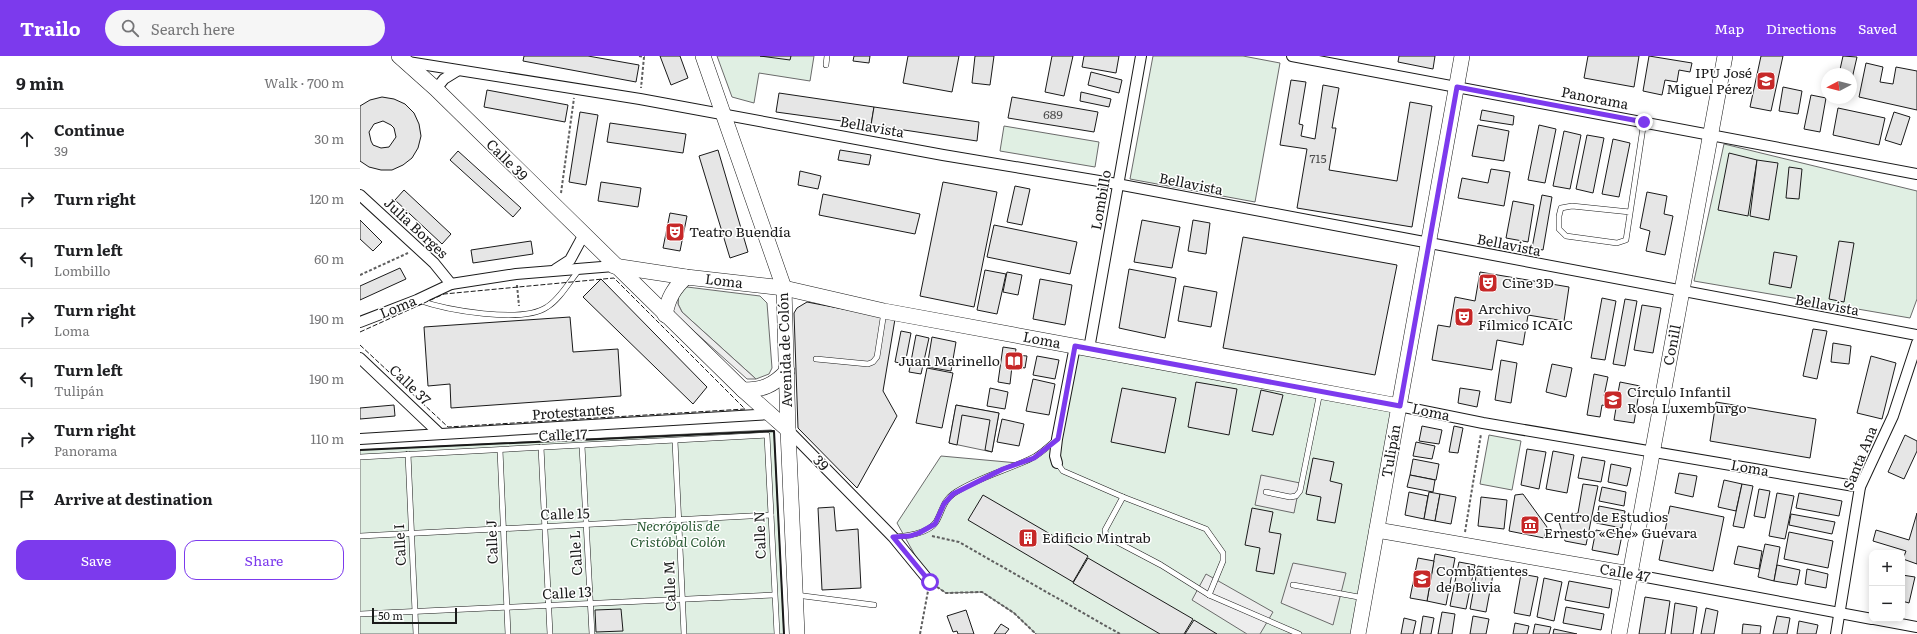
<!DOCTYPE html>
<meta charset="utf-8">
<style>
:root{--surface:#fff;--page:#f6f6f6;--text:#202124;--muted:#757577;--line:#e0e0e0;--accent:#7c3aed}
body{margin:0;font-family:Literata,serif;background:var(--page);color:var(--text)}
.controls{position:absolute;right:12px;bottom:12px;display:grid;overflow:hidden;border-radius:8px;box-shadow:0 2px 10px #0003}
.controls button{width:36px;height:36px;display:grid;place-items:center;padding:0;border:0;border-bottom:1px solid var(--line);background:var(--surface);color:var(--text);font:20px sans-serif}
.compass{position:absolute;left:1461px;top:12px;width:36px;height:36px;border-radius:50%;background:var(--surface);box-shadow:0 2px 10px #0003;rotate:263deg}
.scale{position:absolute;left:12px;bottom:10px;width:85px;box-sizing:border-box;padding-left:4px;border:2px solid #1a1a1a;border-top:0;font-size:11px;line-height:14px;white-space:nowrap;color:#1a1a1a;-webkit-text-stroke:3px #fff;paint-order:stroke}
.stop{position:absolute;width:12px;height:12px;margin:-9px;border:3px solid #7c3aed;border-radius:50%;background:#fff}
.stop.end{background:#7c3aed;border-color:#fff;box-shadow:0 1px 4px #0008}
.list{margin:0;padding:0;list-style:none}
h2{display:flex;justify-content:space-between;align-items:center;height:52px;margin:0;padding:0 16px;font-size:17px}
h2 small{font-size:13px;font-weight:400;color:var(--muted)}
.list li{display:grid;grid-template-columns:26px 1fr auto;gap:12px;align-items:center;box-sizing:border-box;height:60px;padding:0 16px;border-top:1px solid var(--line)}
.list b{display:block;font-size:15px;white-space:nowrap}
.list p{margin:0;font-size:13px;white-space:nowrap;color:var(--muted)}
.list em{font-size:13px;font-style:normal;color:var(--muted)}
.actions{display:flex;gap:8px;padding:12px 16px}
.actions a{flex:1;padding:9px 0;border:1px solid var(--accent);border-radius:12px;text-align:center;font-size:14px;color:var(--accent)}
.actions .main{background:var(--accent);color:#fff}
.icon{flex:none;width:22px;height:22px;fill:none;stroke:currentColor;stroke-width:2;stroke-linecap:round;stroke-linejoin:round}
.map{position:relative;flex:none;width:1557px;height:578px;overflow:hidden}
header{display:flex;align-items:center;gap:24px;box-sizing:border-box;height:56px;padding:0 20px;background:var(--accent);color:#fff}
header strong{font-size:19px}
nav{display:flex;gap:22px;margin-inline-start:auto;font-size:14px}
.search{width:280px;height:36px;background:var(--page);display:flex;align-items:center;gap:10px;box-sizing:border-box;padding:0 14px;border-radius:22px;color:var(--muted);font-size:15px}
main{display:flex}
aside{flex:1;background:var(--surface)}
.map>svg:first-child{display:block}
</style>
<header>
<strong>Trailo</strong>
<div class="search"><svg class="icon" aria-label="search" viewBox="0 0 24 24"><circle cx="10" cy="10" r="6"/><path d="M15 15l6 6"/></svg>Search here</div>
<nav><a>Map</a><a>Directions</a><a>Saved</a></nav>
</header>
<main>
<aside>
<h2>9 min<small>Walk · 700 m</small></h2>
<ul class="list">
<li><svg class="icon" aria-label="ahead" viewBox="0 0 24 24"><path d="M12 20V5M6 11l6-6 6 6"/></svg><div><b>Continue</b><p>39</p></div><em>30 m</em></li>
<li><svg class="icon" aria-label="right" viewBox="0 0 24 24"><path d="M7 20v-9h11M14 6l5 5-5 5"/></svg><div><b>Turn right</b></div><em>120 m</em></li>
<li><svg class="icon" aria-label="left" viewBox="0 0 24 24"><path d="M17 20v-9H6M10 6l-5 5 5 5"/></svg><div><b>Turn left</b><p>Lombillo</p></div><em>60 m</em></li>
<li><svg class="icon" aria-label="right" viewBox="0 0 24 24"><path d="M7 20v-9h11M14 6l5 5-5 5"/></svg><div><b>Turn right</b><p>Loma</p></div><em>190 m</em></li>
<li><svg class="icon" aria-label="left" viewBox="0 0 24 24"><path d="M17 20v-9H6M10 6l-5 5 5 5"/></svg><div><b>Turn left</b><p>Tulipán</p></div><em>190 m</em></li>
<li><svg class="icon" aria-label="right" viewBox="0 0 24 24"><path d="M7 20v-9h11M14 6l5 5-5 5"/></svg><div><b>Turn right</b><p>Panorama</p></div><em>110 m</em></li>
<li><svg class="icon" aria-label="arrive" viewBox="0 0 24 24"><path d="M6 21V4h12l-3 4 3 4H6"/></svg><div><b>Arrive at destination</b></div></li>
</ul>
<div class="actions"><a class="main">Save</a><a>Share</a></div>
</aside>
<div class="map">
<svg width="1557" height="578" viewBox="0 0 1557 578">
<rect width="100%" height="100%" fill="#fff"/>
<g fill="#e0efe3" stroke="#6a6a6a">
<path d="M357 0H454L450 25 399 17 394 47 372 41Z"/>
<path d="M793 0H883L920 7 895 146 770 123Z"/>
<path d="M644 70 739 86 735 111 640 95Z"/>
<path d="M1364 88 1557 135V243L1550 262 1334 225Z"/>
<path d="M319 230 400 240 407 247 412 312 409 318 396 323 322 256 318 248Z"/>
<path d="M715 290 1039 350 998 578H676L654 557 622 536 586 537 570 526 537 467 581 400 658 407 674 402 697 383Z"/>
<path d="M411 374 414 375 424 578H0V394Z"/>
<path d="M1129 379 1161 385 1152 434 1120 428Z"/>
</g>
<g fill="#ededed" stroke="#6a6a6a">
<path d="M319 230 318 248 322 256 396 323H387L315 258 312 251Z"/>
<path d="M596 349 639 357 632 396 589 387Z"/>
<path d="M901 419 940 427 934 457 895 449Z"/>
<path d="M933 507 986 517 973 569 921 547Z"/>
<path d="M846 518 913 556 900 578H887L832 544Z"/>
</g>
<g fill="#e6e6e6" stroke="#1a1a1a" fill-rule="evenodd">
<path d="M164 0H228L279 9 276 26 163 5Z"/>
<path d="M300 0H320L328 22 311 29Z"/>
<path d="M400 0H431L430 4Z"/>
<path d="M494 0H510L509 7 493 5Z"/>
<path d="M548 0H599L592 36 543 27Z"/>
<path d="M615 0H634L630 29 612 27Z"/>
<path d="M692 0H713L704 40 685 36Z"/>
<path d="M724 0H759L756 17 722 11Z"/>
<path d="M1039 0H1075L1073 13 1038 6Z"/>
<path d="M1228 0H1279L1274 31 1224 22Z"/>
<path d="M1289 0 1332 7 1330 16 1319 14 1317 26 1305 24 1302 39 1283 35Z"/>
<path d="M1401 0H1423L1411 55 1390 51Z"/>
<path d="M1483 0 1497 1 1491 27V18H1479Z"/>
<path d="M1506 7 1523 11 1520 26 1533 28 1536 11 1557 15V54L1499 41Z"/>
<path d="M731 16 762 24 759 37 728 29Z"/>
<path d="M931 24 946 26 939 68 943 69 941 80 955 83 963 29 979 32 972 72H976L969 114 1037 125 1050 46 1072 50 1052 171 937 152 947 93 920 89Z"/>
<path d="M1423 31 1442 35 1438 58 1419 55Z"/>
<path d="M127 34 208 49 205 66 124 51Z"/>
<path d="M721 36 751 43 749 51 720 45Z"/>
<path d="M419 37 514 51 511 69 416 56Z"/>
<path d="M1451 39 1466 42 1460 76 1444 73Z"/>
<path d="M22 41 34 43 45 48 54 57 59 68 61 80 58 92 52 102 43 109 32 114H21L9 111 0 105V50L10 44ZM23 65 31 69 34 72 36 81 29 91 21 92 13 89 11 85 9 76 14 68Z"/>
<path d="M652 41 738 56 734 76 648 62Z"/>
<path d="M514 51 619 66 617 85 511 69Z"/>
<path d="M1478 52 1525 62 1519 89 1473 79Z"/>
<path d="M1122 54 1154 60 1153 69 1120 64Z"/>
<path d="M220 56 238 59 226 129 209 126Z"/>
<path d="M1534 56 1550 61 1541 89 1525 84Z"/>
<path d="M250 67 326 78 323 97 247 86Z"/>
<path d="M1118 69 1149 75 1144 105 1112 100Z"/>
<path d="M1179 69 1196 73 1185 127 1168 124Z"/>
<path d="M1204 75 1221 79 1210 133 1193 130Z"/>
<path d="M1227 79 1244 82 1233 137 1216 133Z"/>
<path d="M1253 83 1270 87 1259 141 1242 138Z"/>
<path d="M358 94 388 196 370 202 339 100Z"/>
<path d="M480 94 511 99 509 109 478 104Z"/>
<path d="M98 95 161 152 153 161 90 104Z"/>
<path d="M1369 97 1397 104 1388 160 1358 154Z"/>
<path d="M1397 104 1418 107 1409 164 1390 160Z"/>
<path d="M1429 111 1442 113 1439 143 1426 142Z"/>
<path d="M1131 113 1150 116 1144 150 1098 142 1102 122 1128 127Z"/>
<path d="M440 115 461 120 458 133 438 129Z"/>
<path d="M241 126 281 132 278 151 238 145Z"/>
<path d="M583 126 637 136 614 251 560 240Z"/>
<path d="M655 130 670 133 662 169 647 166Z"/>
<path d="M44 134 91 178 82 188 35 144Z"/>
<path d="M1287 136 1307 140 1304 158 1313 160 1305 199 1286 195 1290 175 1280 172Z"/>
<path d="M463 138 560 158 555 178 459 159Z"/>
<path d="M1182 139 1192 141 1183 194 1172 192Z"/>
<path d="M1153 145 1174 149 1168 186 1146 182Z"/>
<path d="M310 157 327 160 320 195 303 192Z"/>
<path d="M0 164 22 186 13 195 0 183Z"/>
<path d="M782 164 820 171 812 212 774 206Z"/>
<path d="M833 164 850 167 846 198 828 195Z"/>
<path d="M634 169 717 186 710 218 627 201Z"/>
<path d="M883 181 1037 209 1015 319 863 292Z"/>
<path d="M171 185 173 198 113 207 111 194Z"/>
<path d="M1479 185 1494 187 1484 246 1469 243Z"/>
<path d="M1414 196 1437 200 1431 232 1409 228Z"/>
<path d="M40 212 46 223 0 244V230Z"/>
<path d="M769 213 816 222 805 282 759 272Z"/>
<path d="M625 214 646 218 637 258 617 254Z"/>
<path d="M647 216 662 219 658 239 643 236Z"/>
<path d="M1120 216 1209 231 1204 265 1168 259 1163 289 1137 284 1132 314 1072 304 1078 269 1090 271 1095 241 1115 245Z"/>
<path d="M241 223 347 331 333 348 223 241Z"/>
<path d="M680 223 712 229 705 269 673 263Z"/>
<path d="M824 230 857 236 851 271 818 265Z"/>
<path d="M1242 242 1256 245 1245 304 1231 302Z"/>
<path d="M1265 243 1277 245 1265 310 1253 308Z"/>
<path d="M447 246 535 263 523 335 537 360 497 432 438 372 434 257 437 252Z"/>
<path d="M1282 249 1301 252 1293 297 1274 294Z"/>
<path d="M210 261 213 296 258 293 261 340 91 352 90 328 68 330 64 271Z"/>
<path d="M1453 273 1467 275 1457 323 1443 320Z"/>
<path d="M541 275 551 277 545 308 535 306Z"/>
<path d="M556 279 569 282 561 318 549 316Z"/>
<path d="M572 281 596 286 591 315 567 311Z"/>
<path d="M1473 287 1491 290 1489 308 1471 306Z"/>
<path d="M643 291 656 293 655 299 667 300 665 312 652 310 650 328 638 326Z"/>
<path d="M677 300 699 304 695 323 673 319Z"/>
<path d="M1511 300 1536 307 1522 363 1497 357Z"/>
<path d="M1141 304 1157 307 1151 347 1135 344Z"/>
<path d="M1192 308 1212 312 1206 341 1186 336Z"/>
<path d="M567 312 593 317 582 372 556 367Z"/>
<path d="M1234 318 1248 321 1244 340 1257 342 1260 326 1280 330 1274 367 1254 364 1256 352 1242 349 1240 361 1227 359Z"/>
<path d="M673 323 695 328 689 359 666 355Z"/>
<path d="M836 326 877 333 869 379 828 371Z"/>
<path d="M630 332 648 336 645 353 627 350Z"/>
<path d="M762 332 816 342 805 397 751 386Z"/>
<path d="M1100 332 1120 335 1117 351 1098 347Z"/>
<path d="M901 334 923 339 913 379 892 375Z"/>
<path d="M1356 346 1456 363 1450 402 1350 385Z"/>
<path d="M34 349 35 360 0 363V352Z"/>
<path d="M596 349 639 357 632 396 625 394 630 364 602 359 597 389 589 387Z"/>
<path d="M642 363 664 368 659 390 637 386Z"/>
<path d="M1062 370 1082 374 1079 388 1059 385Z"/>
<path d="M1094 370 1103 372 1098 397 1089 396Z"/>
<path d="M1545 379 1557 385V395L1544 423 1528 416Z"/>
<path d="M1056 386 1075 390 1072 403 1053 400Z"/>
<path d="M1167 393 1186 396 1179 433 1161 429Z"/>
<path d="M1193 395 1214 399 1207 437 1186 433Z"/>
<path d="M1222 401 1245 405 1241 426 1218 422Z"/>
<path d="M953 402 974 406 970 425 982 428 975 467 957 464 961 441 946 438Z"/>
<path d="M1053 403 1079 408 1076 424 1050 419Z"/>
<path d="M1251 408 1271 412 1267 430 1248 426Z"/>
<path d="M1319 417 1337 420 1333 441 1315 437Z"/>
<path d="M1050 419 1075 424 1073 436 1047 431Z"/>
<path d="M1364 424 1382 428 1376 455 1358 451Z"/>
<path d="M1223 428 1238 430 1226 489 1205 485 1198 463 1218 457Z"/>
<path d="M1382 428 1393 430 1384 472 1373 470Z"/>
<path d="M1242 431 1266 436 1264 450 1239 445Z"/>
<path d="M1399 433 1410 435 1405 462 1394 460Z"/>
<path d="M1049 436 1068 440 1064 463 1045 459Z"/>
<path d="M1069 436 1080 438 1075 465 1064 463Z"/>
<path d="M1417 437 1434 440 1425 483 1409 480Z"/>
<path d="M1439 437 1482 445 1479 460 1436 452Z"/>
<path d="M1080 438 1096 441 1091 468 1075 465Z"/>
<path d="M1163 438 1187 471 1184 482 1149 475 1155 439Z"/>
<path d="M623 439 728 500 713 526 608 464Z"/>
<path d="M1121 441 1147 444 1144 473 1118 470Z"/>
<path d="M1239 450 1265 455 1262 472 1236 467Z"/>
<path d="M1310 450 1364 461 1353 515 1299 504Z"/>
<path d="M474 451 476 475 498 473 501 532 462 534 458 452Z"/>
<path d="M892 452 913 456 909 476 921 478 914 518 896 515 900 492 885 489Z"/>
<path d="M1557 457V508L1543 503 1546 495 1513 485 1516 474 1549 484Z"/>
<path d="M1431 458 1475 466 1472 478 1429 469Z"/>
<path d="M1236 474 1262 479 1258 499 1232 494Z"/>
<path d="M1429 476 1473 485 1468 512 1424 503Z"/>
<path d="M1405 488 1420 491 1414 525 1398 521Z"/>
<path d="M1378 490 1402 495 1399 513 1374 508Z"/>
<path d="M1075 498 1095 502 1086 549 1067 545Z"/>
<path d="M728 502 833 563 824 578H800L713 527Z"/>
<path d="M1058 502 1074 505 1067 545 1050 542Z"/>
<path d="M1099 506 1115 509 1106 553 1090 550Z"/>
<path d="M1417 509 1440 514 1437 529 1414 525Z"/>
<path d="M1118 510 1134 513 1126 556 1110 553Z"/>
<path d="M1447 513 1468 518 1466 532 1445 528Z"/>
<path d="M1161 518 1178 521 1170 560 1154 557Z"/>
<path d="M1542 519 1555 521 1549 547 1542 545Z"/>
<path d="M1184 522 1202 526 1194 565 1177 561Z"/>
<path d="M1209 525 1252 533 1249 552 1205 544Z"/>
<path d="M1285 541 1310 545 1305 578H1279Z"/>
<path d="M1315 547 1337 551 1333 578H1311Z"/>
<path d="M1206 551 1244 558 1241 574 1203 567Z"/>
<path d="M1346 552 1358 555 1354 578H1341Z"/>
<path d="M261 553 263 575 236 576 235 554Z"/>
<path d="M606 554 614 578H598L597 575 593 576 587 560Z"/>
<path d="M1082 556 1095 558 1092 578H1078Z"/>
<path d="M1063 560 1074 562 1071 578H1060Z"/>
<path d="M1113 560 1129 563 1126 578H1110Z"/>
<path d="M1417 560 1430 562 1427 578H1413Z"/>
<path d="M1044 562 1056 565 1053 578H1041Z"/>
<path d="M834 564 857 578H825Z"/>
<path d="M1439 565 1458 569 1456 578H1437Z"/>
<path d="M1155 567 1169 570 1167 578H1153Z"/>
<path d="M641 568 649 573 645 578H634Z"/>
<path d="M1175 568 1191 571 1189 578H1173Z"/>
<path d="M1383 568 1401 570 1400 578H1382Z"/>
<path d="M1194 573 1217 578H1193Z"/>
</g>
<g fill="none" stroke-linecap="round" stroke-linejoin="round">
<g stroke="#1a1a1a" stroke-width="6">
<g id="lane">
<path d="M466 9 467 0"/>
<path d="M1270 156 1212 150 1201 152 1199 160V173L1206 180 1257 187 1266 184 1284 65"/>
<path d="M58 244C86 254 162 268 187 251 200 243 209 226 219 214"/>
<path d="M456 303 508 308 513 306 517 301 524 256"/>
<path d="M315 385 324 578"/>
<path d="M222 390 232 578"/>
<path d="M181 391 190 578"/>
<path d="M140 394 148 578"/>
<path d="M48 398 56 578"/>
<path d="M0 401 407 379 417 578"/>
<path d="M697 407 703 415 763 441 846 473 863 497V505L849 539 939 578"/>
<path d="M906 436 930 441 936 440 940 435 960 336"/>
<path d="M763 441 745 474 746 480 801 509 849 539"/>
<path d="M0 480 411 459"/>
<path d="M533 481C546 480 568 478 576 466 582 456 583 445 593 438 616 422 648 414 672 402 681 398 689 389 697 383"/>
<path d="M933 529 1004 542"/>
<path d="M436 539 514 549"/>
<path d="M0 558 414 539"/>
</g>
</g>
<g stroke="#1a1a1a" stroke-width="12">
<g id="street">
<path d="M932 0 1557 118"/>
<path d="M48 6 280 43 583 99 757 128 1557 279"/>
<path d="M76 33 84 23 97 15"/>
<path d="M0 139 74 207 91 228"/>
<path d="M196 213 210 204 223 180"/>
<path d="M0 266 57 244 91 228 156 218 254 210"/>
<path d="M729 293 781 0"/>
<path d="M0 302 80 378"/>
<path d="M1039 350 1123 367 1500 431"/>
<path d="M428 374 533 481 570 526"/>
<path d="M0 383 411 358"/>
<path d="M697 407 695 400 697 383 715 290"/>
<path d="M1270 518 1512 563"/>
<path d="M1514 563 1557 571"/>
<path d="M1476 578 1500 431 1533 360 1557 287"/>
</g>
</g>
<g stroke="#1a1a1a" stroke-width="16">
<g id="secondary">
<path d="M39 0 76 33 383 334 428 374"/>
<path d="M343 0 424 232 428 374 437 578"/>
<path d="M254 210 326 221 424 232 524 255 1039 350"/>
<path d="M305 259C308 242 314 232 326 221"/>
<path d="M383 334C402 334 413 330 427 315"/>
<path d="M1017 474 1270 518"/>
<path d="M998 578 1102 0"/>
<path d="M1259 578 1365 0"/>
</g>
</g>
<g stroke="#5f5f5f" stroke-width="2" stroke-dasharray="3 2" stroke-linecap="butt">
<path d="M279 0 284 1 281 32"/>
<path d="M201 137 214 42"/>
<path d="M0 219 48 197"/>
<path d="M157 229 159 250"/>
<path d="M1105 476 1121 378"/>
<path d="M572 480 599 486 760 578"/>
<path d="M577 531 586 537 622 536 654 557 676 578"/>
<path d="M560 578 568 535"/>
</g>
<use href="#lane" stroke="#fff" stroke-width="5"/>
<use href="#street" stroke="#fff" stroke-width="10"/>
<use href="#secondary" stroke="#fff" stroke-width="15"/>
<path stroke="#1a1a1a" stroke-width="1" stroke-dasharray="5 2" stroke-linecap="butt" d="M0 276 84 238 254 222 385 353 88 371 0 289"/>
<path stroke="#1a1a1a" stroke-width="2" d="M0 394 414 375 424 578"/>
</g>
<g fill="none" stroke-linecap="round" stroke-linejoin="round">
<path stroke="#7c3aed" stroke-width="5" d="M570 526 533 481 550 480 559 477 575 468 584 448 593 438 643 413 674 402 698 383 715 290 1040 350 1097 31 1284 66"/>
</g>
<defs>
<g id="school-square" transform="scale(1)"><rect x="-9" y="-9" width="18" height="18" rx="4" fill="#c62828" stroke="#fff"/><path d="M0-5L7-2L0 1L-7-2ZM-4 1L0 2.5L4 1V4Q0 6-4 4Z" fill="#fff"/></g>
<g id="theatre-square" transform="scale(1)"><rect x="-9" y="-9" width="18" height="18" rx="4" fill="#c62828" stroke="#fff"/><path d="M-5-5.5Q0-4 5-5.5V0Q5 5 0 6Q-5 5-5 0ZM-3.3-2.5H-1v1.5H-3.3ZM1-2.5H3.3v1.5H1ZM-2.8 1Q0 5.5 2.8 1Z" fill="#fff"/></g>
<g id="library-square" transform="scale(1)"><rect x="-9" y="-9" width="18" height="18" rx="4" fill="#c62828" stroke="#fff"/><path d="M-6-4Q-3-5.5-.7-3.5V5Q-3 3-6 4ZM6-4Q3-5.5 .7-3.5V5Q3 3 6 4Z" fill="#fff"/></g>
<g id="museum-square" transform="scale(1)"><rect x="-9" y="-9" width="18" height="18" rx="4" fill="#c62828" stroke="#fff"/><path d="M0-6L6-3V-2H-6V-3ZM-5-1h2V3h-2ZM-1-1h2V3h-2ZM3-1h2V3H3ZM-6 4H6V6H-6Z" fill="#fff"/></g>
<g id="building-square" transform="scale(1)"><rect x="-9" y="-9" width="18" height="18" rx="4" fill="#c62828" stroke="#fff"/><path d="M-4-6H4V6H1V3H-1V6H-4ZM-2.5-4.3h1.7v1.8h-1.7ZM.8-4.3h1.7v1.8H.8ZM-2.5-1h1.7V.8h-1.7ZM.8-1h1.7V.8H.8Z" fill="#fff"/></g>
</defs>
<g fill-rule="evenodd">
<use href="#school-square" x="1406" y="25"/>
<use href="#theatre-square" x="315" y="176"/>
<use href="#theatre-square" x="1128" y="227"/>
<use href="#theatre-square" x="1104" y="261"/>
<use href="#library-square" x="654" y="305"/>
<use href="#school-square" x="1253" y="344"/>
<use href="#museum-square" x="1170" y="469"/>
<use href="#building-square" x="668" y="482"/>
<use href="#school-square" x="1062" y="523"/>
</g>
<g text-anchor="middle" stroke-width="3" stroke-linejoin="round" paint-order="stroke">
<g font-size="12" fill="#4d4d4d">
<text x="693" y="63">689</text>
<text x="958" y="107">715</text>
</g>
<g font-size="14" fill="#1a1a1a" stroke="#fff" text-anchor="start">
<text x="1392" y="22" text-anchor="end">IPU José<tspan x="1392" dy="16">Miguel Pérez</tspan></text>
<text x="329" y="181">Teatro Buendía</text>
<text x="1142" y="232">Cine 3D</text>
<text x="1118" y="258">Archivo<tspan x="1118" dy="16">Fílmico ICAIC</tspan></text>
<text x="640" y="310" text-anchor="end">Juan Marinello</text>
<text x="1267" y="341">Círculo Infantil<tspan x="1267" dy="16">Rosa Luxemburgo</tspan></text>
<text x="1184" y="466">Centro de Estudios<tspan x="1184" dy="16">Ernesto «Che» Guevara</tspan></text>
<text x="682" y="487">Edificio Mintrab</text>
<text x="1076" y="520">Combatientes<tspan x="1076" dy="16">de Bolivia</tspan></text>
</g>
<g font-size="14" fill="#1a1a1a" stroke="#fff">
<text transform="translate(1235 42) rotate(11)" y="5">Panorama</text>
<text transform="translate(512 71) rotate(10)" y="5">Bellavista</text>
<text transform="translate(147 104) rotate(45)" y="5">Calle 39</text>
<text transform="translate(831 128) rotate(11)" y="5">Bellavista</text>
<text transform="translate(741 144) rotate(-80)" y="5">Lombillo</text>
<text transform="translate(56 172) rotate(43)" y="5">Julia Borges</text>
<text transform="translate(1149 189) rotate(11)" y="5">Bellavista</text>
<text transform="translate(364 225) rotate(7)" y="5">Loma</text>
<text transform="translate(1467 249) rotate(10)" y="5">Bellavista</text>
<text transform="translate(38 251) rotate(-22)" y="5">Loma</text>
<text transform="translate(682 284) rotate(11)" y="5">Loma</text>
<text transform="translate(1312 289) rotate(-79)" y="5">Conill</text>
<text transform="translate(425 294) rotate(-92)" y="5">Avenida de Colón</text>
<text transform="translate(50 329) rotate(44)" y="5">Calle 37</text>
<text transform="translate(213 356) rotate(-4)" y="5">Protestantes</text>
<text transform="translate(1071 356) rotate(12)" y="5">Loma</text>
<text transform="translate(203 379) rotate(-2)" y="5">Calle 17</text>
<text transform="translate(1031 395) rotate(-80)" y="5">Tulipán</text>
<text transform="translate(1500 402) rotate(-68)" y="5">Santa Ana</text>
<text transform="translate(461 407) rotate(46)" y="5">39</text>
<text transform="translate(1390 412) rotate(10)" y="5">Loma</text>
<text transform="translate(205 458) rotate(-2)" y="5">Calle 15</text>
<text transform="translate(400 479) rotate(-92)" y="5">Calle N</text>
<text transform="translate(132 486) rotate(-92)" y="5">Calle J</text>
<text transform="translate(40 489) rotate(-93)" y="5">Calle I</text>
<text transform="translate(216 497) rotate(-93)" y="5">Calle L</text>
<text transform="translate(1265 517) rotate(10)" y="5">Calle 47</text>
<text transform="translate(310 530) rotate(-92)" y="5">Calle M</text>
<text transform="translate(207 537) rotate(-3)" y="5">Calle 13</text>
</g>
<g font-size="14" font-style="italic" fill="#2b5a34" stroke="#fff">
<text x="318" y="475">Necrópolis de<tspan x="318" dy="16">Cristóbal Colón</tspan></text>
</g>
</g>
</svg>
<div class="controls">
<button>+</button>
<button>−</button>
</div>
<svg class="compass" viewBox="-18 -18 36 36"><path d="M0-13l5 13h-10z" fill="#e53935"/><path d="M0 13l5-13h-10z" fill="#757577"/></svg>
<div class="scale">50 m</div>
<div class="stop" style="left:570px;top:526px"></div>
<div class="stop end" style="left:1284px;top:66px"></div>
</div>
</main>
